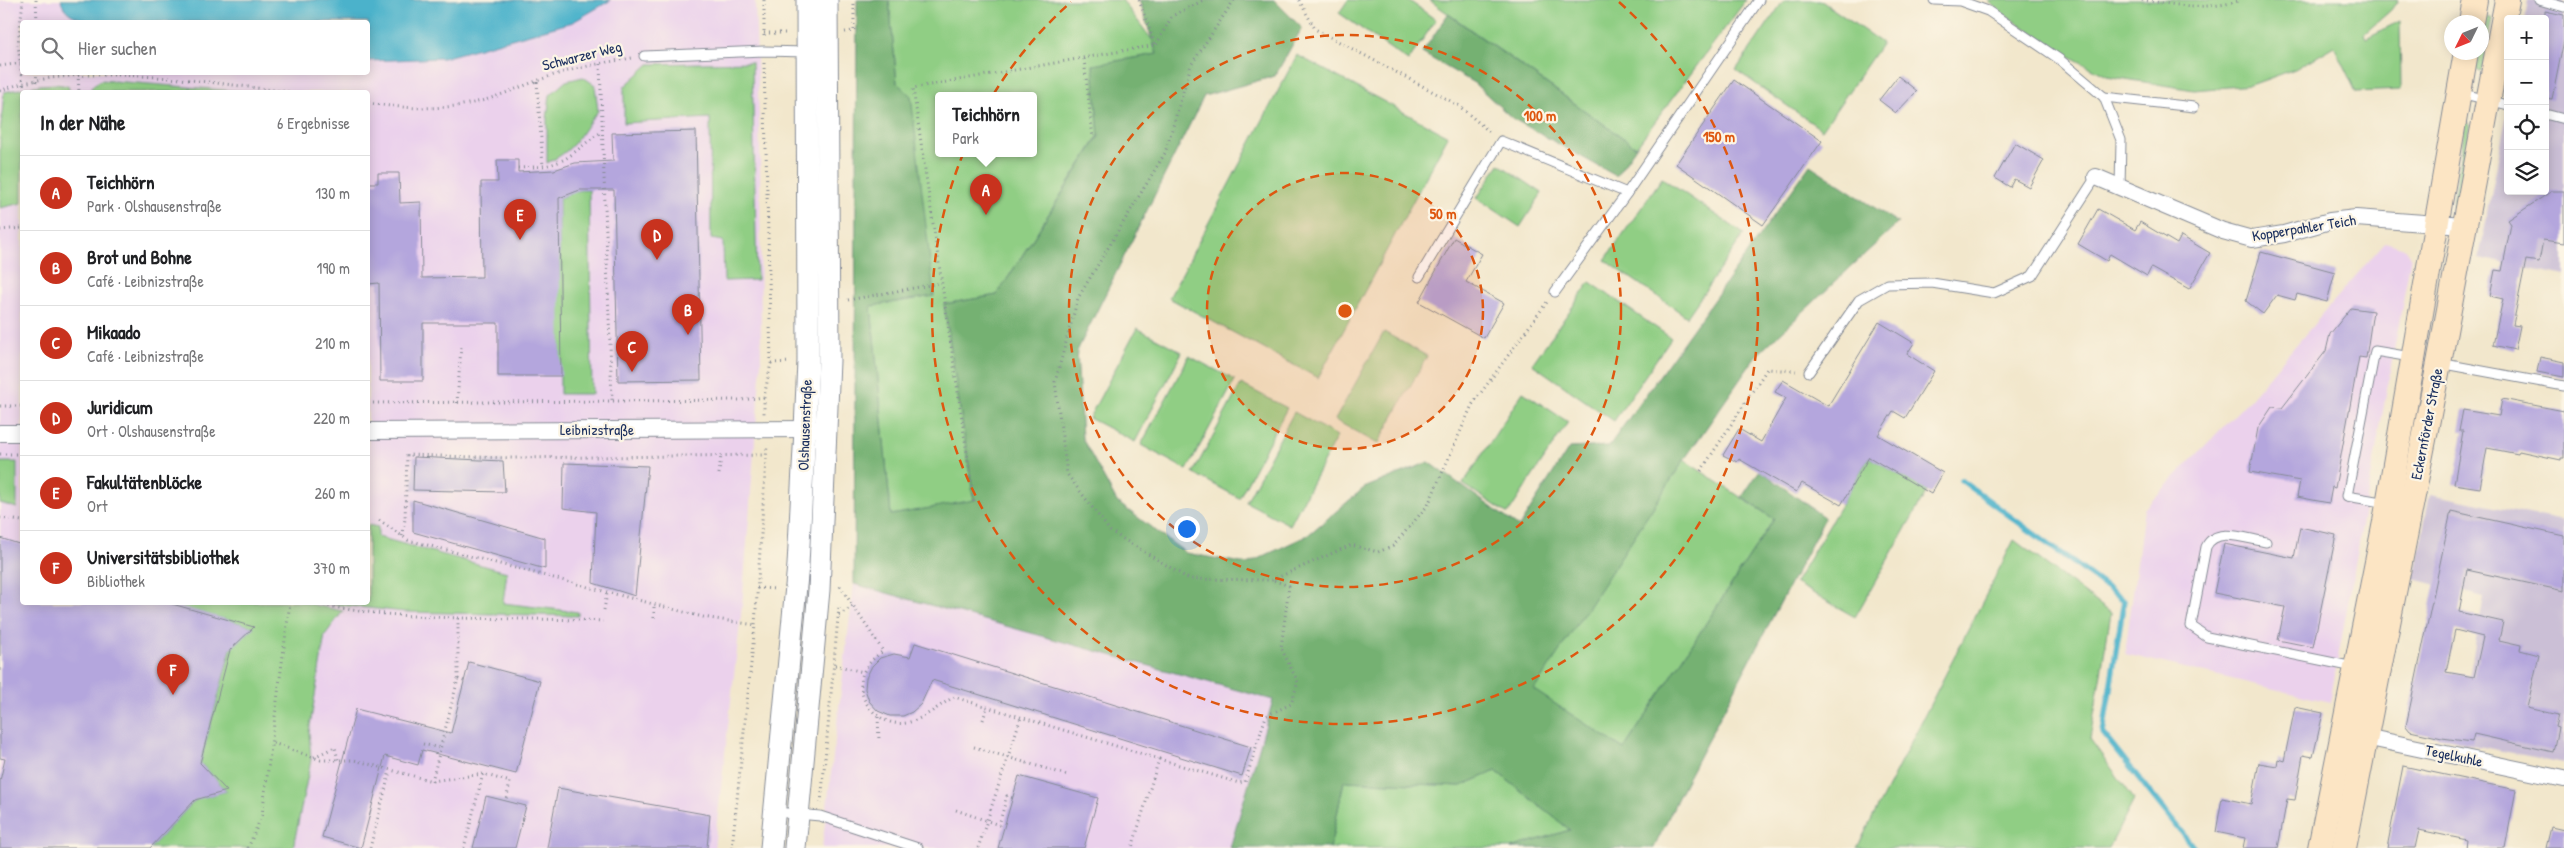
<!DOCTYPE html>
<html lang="de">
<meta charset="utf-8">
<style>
:root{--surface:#fff;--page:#f6f6f6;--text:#202124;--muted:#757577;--line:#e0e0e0;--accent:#c8321e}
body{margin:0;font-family:"Patrick Hand",sans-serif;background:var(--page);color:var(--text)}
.controls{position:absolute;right:15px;top:15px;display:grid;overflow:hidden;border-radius:5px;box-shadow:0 2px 12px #0003}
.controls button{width:45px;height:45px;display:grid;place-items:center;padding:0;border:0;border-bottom:1px solid var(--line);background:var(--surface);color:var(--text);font:25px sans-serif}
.compass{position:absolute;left:2444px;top:15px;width:45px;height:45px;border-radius:50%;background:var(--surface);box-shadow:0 2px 12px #0003;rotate:227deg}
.you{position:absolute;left:1186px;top:528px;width:18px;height:18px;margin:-12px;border:4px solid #fff;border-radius:50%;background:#1a73e8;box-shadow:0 0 0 8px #1a73e833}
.badge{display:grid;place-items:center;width:32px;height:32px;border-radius:50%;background:var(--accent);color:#fff;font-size:16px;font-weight:700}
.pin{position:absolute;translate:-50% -41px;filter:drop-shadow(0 1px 2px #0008)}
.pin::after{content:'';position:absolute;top:26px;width:18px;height:15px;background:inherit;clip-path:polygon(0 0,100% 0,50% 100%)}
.popup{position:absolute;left:935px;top:92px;width:102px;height:65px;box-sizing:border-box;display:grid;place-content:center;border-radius:5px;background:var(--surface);filter:drop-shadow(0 1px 4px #0005);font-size:16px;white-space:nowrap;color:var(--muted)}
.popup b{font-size:19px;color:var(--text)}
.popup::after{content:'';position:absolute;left:50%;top:100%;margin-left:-10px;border:10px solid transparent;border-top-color:var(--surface)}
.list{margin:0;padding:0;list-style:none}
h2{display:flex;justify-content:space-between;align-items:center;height:65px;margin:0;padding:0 20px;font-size:21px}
h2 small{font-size:16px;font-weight:400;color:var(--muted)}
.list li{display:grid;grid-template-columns:32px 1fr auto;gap:15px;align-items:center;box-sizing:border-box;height:75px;padding:0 20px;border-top:1px solid var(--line)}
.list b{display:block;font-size:19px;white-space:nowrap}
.list p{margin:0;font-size:16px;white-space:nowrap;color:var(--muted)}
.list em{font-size:16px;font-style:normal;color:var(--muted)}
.icon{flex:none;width:28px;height:28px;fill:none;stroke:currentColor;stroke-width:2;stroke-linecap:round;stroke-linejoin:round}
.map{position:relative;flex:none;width:2564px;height:848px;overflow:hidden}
.search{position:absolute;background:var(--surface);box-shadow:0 2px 12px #0003;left:20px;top:20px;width:350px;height:55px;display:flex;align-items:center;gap:12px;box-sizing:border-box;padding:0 18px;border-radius:5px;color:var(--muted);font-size:19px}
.panel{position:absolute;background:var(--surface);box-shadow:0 2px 12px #0003;left:20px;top:90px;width:350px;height:515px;border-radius:5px}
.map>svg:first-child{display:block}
</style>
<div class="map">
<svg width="2564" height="848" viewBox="0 0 2564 848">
<rect width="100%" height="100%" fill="#fcf5e5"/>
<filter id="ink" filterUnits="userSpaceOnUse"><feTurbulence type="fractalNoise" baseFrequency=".02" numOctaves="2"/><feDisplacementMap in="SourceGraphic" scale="10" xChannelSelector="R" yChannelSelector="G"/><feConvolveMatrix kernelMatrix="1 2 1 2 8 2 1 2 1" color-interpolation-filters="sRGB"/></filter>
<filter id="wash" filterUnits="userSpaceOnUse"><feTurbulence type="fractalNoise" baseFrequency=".0096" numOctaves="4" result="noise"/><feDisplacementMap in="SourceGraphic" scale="20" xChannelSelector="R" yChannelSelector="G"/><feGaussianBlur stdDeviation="1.12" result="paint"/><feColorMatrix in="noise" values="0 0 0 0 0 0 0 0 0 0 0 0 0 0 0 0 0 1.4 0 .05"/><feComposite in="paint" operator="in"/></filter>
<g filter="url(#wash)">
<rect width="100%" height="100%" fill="#f2e7cc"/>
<g fill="#ebd1ec" fill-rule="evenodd">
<path d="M0 0H755L760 154 761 364 742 606 714 848H0ZM22 22H368V72H22ZM22 92H368V602H22Z"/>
<path d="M2385 242 2405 248 2411 257 2330 702 2125 654 2144 509 2245 404Z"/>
<path d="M854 584 1274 700 1230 848H822Z"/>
</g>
<g fill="#cbbfd6">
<path d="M2528 0H2564V276L2479 258 2508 108V191H2545V19H2525Z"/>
<path d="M2430 494 2564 521V763L2457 742 2484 597 2414 579Z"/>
</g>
<g fill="#90ce84" stroke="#567e71" fill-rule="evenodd">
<path d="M889 0H1122L1156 45 1157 54 1093 65 1099 135 997 295 944 304 974 501 891 515 871 306 933 296 897 83ZM938 96H1034V154H938Z"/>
<path d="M1348 0H1408L1436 20 1408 61 1339 13Z"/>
<path d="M1429 0H1746L1636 147Z"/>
<path d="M1784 0H1820L1882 43 1822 130 1736 70Z"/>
<path d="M1988 0H2398L2391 10 2364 34 2366 38 2400 21 2401 90 2356 92 2334 46 2295 69 2251 85 2194 90 2107 76 2069 56 2002 13Z"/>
<path d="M2483 17 2492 18 2482 71 2473 69 2476 53 2482 52Z"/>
<path d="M1297 55 1448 136 1318 378 1169 298Z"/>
<path d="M752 62 757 280 724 281 723 241 711 239 710 118 624 123V87L649 64Z"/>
<path d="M583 77 595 85 598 111C577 136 578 148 547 163V119L550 95 566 81Z"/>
<path d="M101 80 247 92H90L93 85Z"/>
<path d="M56 84 68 86 70 92H22V203L0 208V135L4 92 40 85Z"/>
<path d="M2467 122 2471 125 2456 209 2452 211 2465 124Z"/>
<path d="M1499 164 1542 193 1520 227 1477 198Z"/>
<path d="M1662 178 1744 234 1687 317 1605 260Z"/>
<path d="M580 190H589L592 394H560L559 198Z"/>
<path d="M1590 282 1671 338 1614 421 1532 364Z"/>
<path d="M1137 328 1182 352 1135 442 1089 418Z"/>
<path d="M1384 332 1427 356 1378 444 1335 420Z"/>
<path d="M1189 356 1235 380 1187 470 1141 445Z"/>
<path d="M1241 384 1287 408 1239 498 1193 473Z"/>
<path d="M1523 392 1568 422 1508 514 1463 484Z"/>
<path d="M1294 412 1337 436 1290 525 1246 502Z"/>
<path d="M1869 457 1927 491 1855 617 1795 583Z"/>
<path d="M1684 460 1774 519 1624 749 1533 690Z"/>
<path d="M0 462H17V508L0 503Z"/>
<path d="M368 525 378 527V537L507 572 503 603 578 612V616L405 612 321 603 368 602Z"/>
<path d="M2014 540 2111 613 2090 739 2134 799 2109 848H1857Z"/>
<path d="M300 602 343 611 325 635 309 732 311 760 293 848H150L202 793 205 797 227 791 200 763 233 641 237 643 254 627 165 603Z"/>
<path d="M1496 771 1570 830 1511 848H1330L1344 781 1461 786Z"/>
</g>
<g fill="#74b172" stroke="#487068">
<path d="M857 0H889L897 83 911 96 934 296 871 306 891 515 974 500 944 304 997 295 1099 136 1093 65 1157 54 1139 0H1274L1302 28 1275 76 1204 96 1077 351 1082 438 1117 502 1186 553 1247 564 1308 535 1364 488 1429 462 1519 527 1569 448 1609 446 1810 165 1898 223 1757 355 1684 460 1534 690 1624 749 1774 519 1742 497 1760 470 1825 518 1683 787 1654 848H1511L1570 830 1496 771 1461 786 1344 781 1330 848H1230L1273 700 854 584Z"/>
<path d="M1448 14 1636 147 1616 176 1512 118 1474 83 1422 53Z"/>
</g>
<path fill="#4cb2cb" stroke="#347094" d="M61 0H611L573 22 443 58 368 61V22H98C84 20 64 17 61 0Z"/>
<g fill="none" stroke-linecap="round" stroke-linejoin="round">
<path stroke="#4cb2cb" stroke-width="5.5" d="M1961 480 2124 600 2103 733 2194 848"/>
</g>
<g id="blocks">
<g fill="#b4a6dd" fill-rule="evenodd">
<path d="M2545 11 2564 15V40L2552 99 2545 98Z"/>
<path d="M1898 76 1917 91 1896 113 1879 100Z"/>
<path d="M1734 80 1822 141 1763 225 1676 164Z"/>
<path d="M696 131 701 380 618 381 614 190H580L559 198 561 376H498V323H423V381H380L379 283 368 284V183H378V173H399L400 203 421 202 422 278 482 277 481 182H498L497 160H518V172L554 170 575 163 613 161 612 133Z"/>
<path d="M2015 143 2044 160 2029 187 2014 179 2010 187 1995 178Z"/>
<path d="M2552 191H2564V243L2543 240 2539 262 2526 260 2513 325 2520 326 2515 350 2493 345 2503 299 2490 296 2495 270 2502 271 2511 224 2508 220Z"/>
<path d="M2098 209 2135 230 2140 222 2177 244 2181 236 2210 253 2189 289 2151 268 2147 276 2110 254 2107 261 2078 244Z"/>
<path d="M1454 238 1482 254 1466 282 1504 303 1484 338 1419 302Z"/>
<path d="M2261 252 2335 272 2327 302 2297 294 2295 300 2277 295 2263 314 2246 301Z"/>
<path d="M2351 308 2373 311 2366 358 2359 357 2335 488 2332 487 2329 503 2297 497 2300 481 2250 472 2258 428 2272 407 2282 408 2326 351 2330 334Z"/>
<path d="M1879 322 1914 343 1907 354 1934 371 1905 418 1893 411 1878 435 1943 473 1931 494 1869 457 1841 505 1802 483 1796 492 1739 459 1737 462 1723 455 1739 429 1761 442 1786 398 1775 392 1783 380 1828 406Z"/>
<path d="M2540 357 2564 362V377L2537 372Z"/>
<path d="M2502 399 2564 411V458H2561V460L2519 451 2518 454 2487 448 2480 488 2454 484 2463 431H2459L2463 410 2499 416Z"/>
<path d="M414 457 503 461 505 492 413 490Z"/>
<path d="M564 463 648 466 635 596 593 583 596 512 563 508Z"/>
<path d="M413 500 545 538V569L413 532Z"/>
<path d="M2451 511 2564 536V591L2467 570 2459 612 2503 622 2499 640 2521 645 2520 650 2539 655 2527 708 2558 715 2555 727 2558 728 2553 752 2474 734 2472 742 2442 738 2410 731 2406 726ZM2455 630 2483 637 2474 677 2446 672Z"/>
<path d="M2300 527 2336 535 2313 647 2278 640 2285 607 2214 593 2224 544 2294 558Z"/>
<path d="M0 538 22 545V602H165L254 627 230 650 200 763 227 791 195 800 150 848H0V781L5 759 0 758Z"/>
<path d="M915 643 1251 747 1242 776 932 680 921 704 912 712 903 716H890L878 711 869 701 865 689 866 678 872 666 880 658 894 654 910 657Z"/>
<path d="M469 662 540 681 516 774 422 750 418 765 385 756 361 848 322 837 356 709 451 733Z"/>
<path d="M2295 707 2323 713 2313 757 2303 755 2295 800 2287 799 2278 848H2243L2245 838 2216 832 2222 798 2251 804 2259 763 2277 766 2278 759 2284 761Z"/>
<path d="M2403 766 2516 790 2505 848H2466L2467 840 2419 830 2415 848H2387Z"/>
<path d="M1019 776 1098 798 1084 848H998Z"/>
<path d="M558 788 710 815 707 848H547Z"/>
<path d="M486 796 526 806 515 848H473Z"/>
<path d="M2551 827 2564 830V848H2546Z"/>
</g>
</g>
</g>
<g filter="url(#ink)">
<use href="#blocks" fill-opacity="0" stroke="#868b95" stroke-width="1"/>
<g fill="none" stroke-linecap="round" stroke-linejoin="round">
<g stroke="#868b95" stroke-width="11">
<g id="service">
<path d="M1934 0 1960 1 1988 11 2059 59 2104 97 2121 140 2120 188"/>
<path d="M2539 0 2564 7"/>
<path d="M644 56 764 51 806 52"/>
<path d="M2460 93 2508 105"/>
<path d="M2104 97 2194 107"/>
<path d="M2545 114 2564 119"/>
<path d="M1419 277 1501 141 1627 193 1759 0"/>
<path d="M1555 292 1627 193"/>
<path d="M2439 363 2564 386"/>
<path d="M1809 372 1859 300 1887 284 1932 283 1994 293 2032 276 2096 177"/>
<path d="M2387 503 2347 496 2375 351 2411 357"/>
<path d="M2266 542C2246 539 2216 526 2206 547L2191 626 2207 637 2354 667"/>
<path d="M776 812 820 816 918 848"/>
</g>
</g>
<g stroke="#868b95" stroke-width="18">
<g id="minor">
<path d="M2096 177 2223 231 2252 239 2284 234 2330 221 2356 218 2464 226"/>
<path d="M368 431 815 429"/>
<path d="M0 433H22"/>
<path d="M2356 735 2564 779"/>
</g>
</g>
<g stroke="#868b95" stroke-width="23">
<g id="tertiary">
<path d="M771 848 798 565 805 429 808 361 807 0"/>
<path d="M795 848 819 590 829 361 827 0"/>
</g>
</g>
<g stroke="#868b95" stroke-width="26">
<g id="secondary">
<path d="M2471 22 2475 0"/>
<path d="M2320 848 2385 522 2466 52"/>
<path d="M2344 848 2439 363 2507 0"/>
</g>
</g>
<g stroke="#868b95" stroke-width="3" stroke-dasharray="1 4" stroke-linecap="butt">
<path d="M36 0 37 22"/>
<path d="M764 0V39"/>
<path d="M1139 0 1155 45"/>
<path d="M1234 0 1191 65 1165 153 1078 298 1055 382 1067 474 1110 531 1189 579 1272 580 1351 545 1378 552 1393 546 1428 505 1472 405 1547 302"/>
<path d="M1299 0 1315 29 1458 105 1492 134"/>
<path d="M2142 0C2175 5 2209 11 2241 0"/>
<path d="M845 32 854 31V0"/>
<path d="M764 33H788"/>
<path d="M1084 59 1093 138"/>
<path d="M764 63 771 363 764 397V414"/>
<path d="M600 64 612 400"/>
<path d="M0 66 22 63"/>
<path d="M78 74 79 92"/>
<path d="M36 82 37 72"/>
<path d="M537 82 543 166"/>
<path d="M23 85 18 44 23 0"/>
<path d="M0 91C76 59 209 83 290 92"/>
<path d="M368 103C407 109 446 111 485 100 511 92 535 80 561 73 584 66 608 62 632 58"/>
<path d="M518 168C535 167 553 167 568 157 580 149 589 139 602 132"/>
<path d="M0 230 22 228"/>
<path d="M848 300 941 283"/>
<path d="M771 363 790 362"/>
<path d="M368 403 742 400 764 397"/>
<path d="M457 403 461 347"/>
<path d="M0 406H22"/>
<path d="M0 454H22"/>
<path d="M1701 471 1767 369 1796 371"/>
<path d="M719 474 721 455"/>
<path d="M974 501 913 88 1156 45 1172 16 1204 0"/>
<path d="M0 518 22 521"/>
<path d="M379 520 408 540 703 617 755 625"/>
<path d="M402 536 405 519 407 455 512 458 764 455"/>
<path d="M840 586 883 651C875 657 869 662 864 671 851 698 882 731 910 722 925 718 940 705 954 697L1159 759 1132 848"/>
<path d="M757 588 776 589"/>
<path d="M309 602C405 624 506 616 603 621"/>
<path d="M604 610 607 593"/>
<path d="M839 615 853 606"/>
<path d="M654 618V605"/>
<path d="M835 665 863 672"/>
<path d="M458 679 464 681"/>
<path d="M878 717 879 740"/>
<path d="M983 720 987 707"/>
<path d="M273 743 321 760H354L432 781 483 774 510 782 506 801"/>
<path d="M423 744 439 748"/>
<path d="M974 747 1067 775"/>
<path d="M314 757 335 747 338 760"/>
<path d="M1159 759 1239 783 1245 782 1266 716 1291 704 1298 682 1281 648 1289 586 1273 580"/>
<path d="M432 781 458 679V617"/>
<path d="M821 803 839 607"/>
<path d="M956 810 999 825 1007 796 1013 798"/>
<path d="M248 848 262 815 290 602"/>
<path d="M370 848 390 771"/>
<path d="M464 848 483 774"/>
<path d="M732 848 755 625 767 445"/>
<path d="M978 848 1021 717"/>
</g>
<use href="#service" stroke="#fff" stroke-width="9"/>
<use href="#minor" stroke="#fff" stroke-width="16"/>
<use href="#tertiary" stroke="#fff" stroke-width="21"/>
<use href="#secondary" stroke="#fce5c4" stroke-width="24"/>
</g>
</g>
<circle cx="1345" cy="311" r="138" fill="#de5710" fill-opacity=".12"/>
<g fill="none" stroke="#de5710" stroke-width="2.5" stroke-dasharray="9 6">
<circle cx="1345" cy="311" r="138"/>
<circle cx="1345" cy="311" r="276"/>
<path d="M1619 2A413 413 0 1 1 1071 2"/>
</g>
<g text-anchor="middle" stroke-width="4.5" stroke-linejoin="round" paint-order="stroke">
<g font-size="15" fill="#1b2f5e" stroke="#fcf5e5">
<text transform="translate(582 56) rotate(-14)" y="5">Schwarzer Weg</text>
<text transform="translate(2304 228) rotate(-9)" y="5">Kopperpahler Teich</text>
<text transform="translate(2427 424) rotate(-79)" y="5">Eckernförder Straße</text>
<text transform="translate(805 425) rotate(-88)" y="5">Olshausenstraße</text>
<text x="597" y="435">Leibnizstraße</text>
<text transform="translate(2454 756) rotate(12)" y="5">Tegelkuhle</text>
</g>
</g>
<circle cx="1345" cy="311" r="8" fill="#de5710" stroke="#fcf5e5" stroke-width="2.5"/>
<g font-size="15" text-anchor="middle" font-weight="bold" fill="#de5710" stroke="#fcf5e5" stroke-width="4.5" stroke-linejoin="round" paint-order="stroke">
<text x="1540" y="121">100 m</text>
<text x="1719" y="142">150 m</text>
<text x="1443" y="219">50 m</text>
</g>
</svg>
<div class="controls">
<button>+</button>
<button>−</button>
<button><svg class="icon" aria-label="locate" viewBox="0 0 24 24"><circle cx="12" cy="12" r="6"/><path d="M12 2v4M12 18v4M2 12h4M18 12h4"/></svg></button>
<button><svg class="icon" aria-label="layers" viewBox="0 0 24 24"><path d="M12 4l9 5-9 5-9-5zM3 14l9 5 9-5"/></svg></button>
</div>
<svg class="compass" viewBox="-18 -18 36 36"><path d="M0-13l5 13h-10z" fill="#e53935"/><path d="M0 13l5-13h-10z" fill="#757577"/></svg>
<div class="you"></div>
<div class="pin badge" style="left:986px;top:215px">A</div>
<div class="popup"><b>Teichhörn</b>Park</div>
<div class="pin badge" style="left:688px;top:335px">B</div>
<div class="pin badge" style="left:632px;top:372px">C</div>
<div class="pin badge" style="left:657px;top:260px">D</div>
<div class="pin badge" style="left:520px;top:240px">E</div>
<div class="pin badge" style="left:173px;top:695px">F</div>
<div class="search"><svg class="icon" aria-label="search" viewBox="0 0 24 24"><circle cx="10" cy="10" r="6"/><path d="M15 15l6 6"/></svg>Hier suchen</div>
<section class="panel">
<h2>In der Nähe<small>6 Ergebnisse</small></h2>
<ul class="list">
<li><span class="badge">A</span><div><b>Teichhörn</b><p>Park · Olshausenstraße</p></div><em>130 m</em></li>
<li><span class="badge">B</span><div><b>Brot und Bohne</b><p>Café · Leibnizstraße</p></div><em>190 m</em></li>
<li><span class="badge">C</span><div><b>Mikaado</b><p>Café · Leibnizstraße</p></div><em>210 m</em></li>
<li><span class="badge">D</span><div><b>Juridicum</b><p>Ort · Olshausenstraße</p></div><em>220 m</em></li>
<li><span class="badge">E</span><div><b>Fakultätenblöcke</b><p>Ort</p></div><em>260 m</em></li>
<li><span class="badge">F</span><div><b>Universitätsbibliothek</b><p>Bibliothek</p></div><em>370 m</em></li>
</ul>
</section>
</div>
